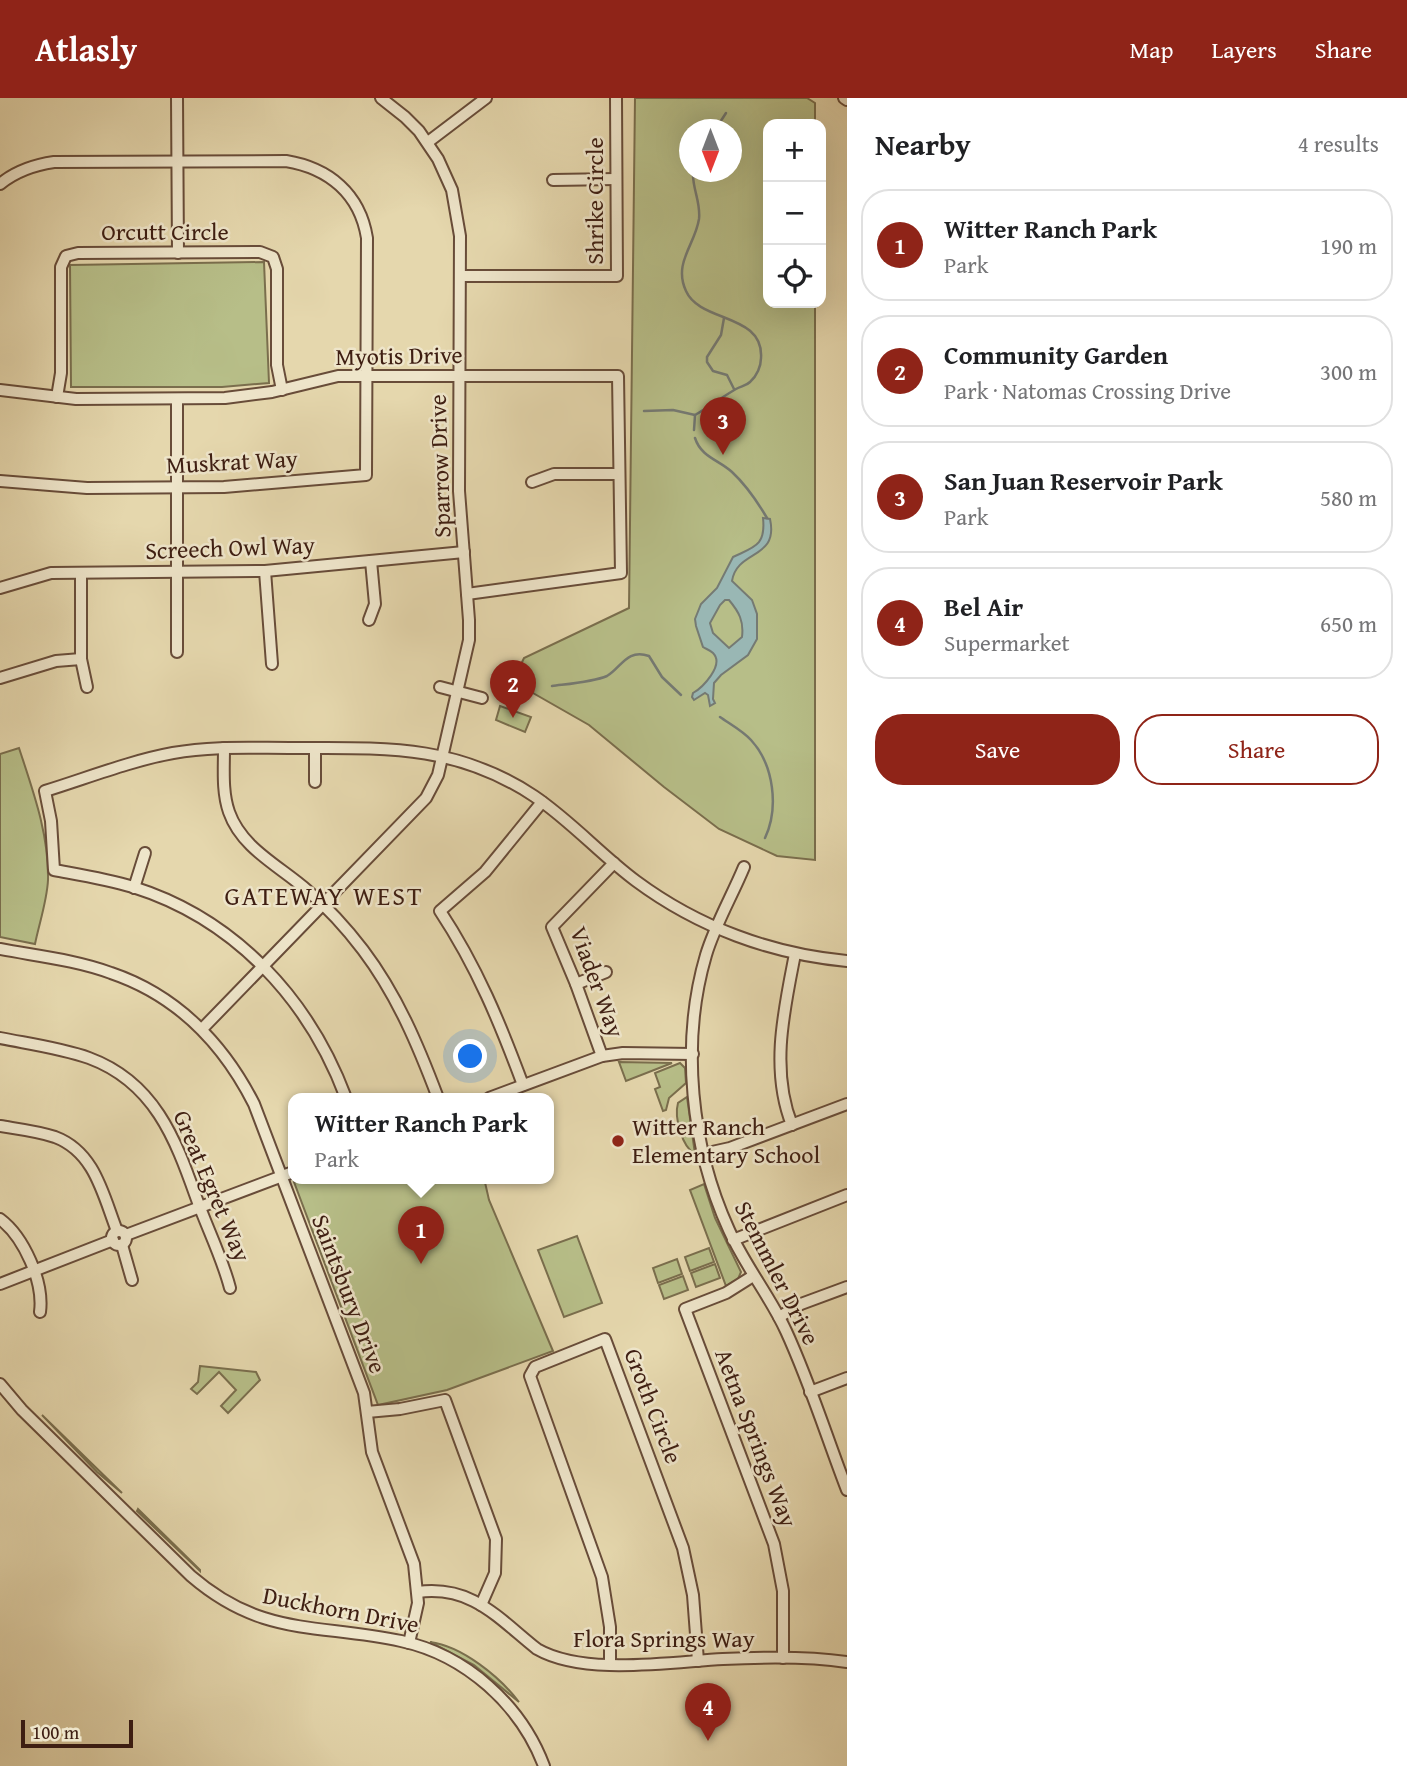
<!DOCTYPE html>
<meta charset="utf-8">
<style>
:root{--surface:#fff;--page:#f2f2f2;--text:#202124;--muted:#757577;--line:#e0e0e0;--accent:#8f2418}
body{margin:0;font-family:"Gentium Book Plus",serif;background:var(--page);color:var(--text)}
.controls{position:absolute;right:21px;top:21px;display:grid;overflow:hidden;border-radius:14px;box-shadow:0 7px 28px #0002}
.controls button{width:63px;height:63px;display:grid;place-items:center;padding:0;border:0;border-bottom:2px solid var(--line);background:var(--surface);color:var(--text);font:35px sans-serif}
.compass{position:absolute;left:679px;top:21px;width:63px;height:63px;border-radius:50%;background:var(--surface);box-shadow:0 7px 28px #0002;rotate:180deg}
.scale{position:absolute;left:21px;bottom:18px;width:112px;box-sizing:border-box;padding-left:7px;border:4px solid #3e1e12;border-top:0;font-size:19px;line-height:24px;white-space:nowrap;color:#3e1e12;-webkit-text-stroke:5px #eee5ca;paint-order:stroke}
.you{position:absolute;left:471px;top:959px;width:24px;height:24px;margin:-18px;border:5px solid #fff;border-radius:50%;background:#1a73e8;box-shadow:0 0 0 10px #1a73e833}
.badge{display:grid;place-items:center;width:46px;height:46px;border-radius:50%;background:var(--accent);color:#fff;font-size:23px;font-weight:700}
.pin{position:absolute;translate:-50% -58px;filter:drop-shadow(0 2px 4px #0008)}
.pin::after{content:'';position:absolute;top:37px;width:24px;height:21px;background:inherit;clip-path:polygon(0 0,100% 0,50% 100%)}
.popup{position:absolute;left:288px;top:995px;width:266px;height:91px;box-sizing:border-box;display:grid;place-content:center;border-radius:14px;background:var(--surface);filter:drop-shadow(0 2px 5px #0005);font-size:23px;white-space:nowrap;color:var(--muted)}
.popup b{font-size:26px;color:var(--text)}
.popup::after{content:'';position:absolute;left:50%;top:100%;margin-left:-14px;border:14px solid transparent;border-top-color:var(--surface)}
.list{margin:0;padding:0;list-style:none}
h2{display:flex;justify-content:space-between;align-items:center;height:91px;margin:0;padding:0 28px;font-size:30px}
h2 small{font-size:23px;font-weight:400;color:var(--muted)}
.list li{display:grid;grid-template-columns:46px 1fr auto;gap:21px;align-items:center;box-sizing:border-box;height:112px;margin:0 14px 14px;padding:0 14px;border:2px solid var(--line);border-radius:28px}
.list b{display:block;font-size:26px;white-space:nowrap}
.list p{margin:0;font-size:23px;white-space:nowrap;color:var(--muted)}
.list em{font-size:23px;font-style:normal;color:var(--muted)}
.actions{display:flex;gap:14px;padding:21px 28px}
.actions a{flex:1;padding:16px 0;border:2px solid var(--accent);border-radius:28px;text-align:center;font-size:24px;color:var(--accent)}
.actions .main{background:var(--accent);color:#fff}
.icon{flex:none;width:38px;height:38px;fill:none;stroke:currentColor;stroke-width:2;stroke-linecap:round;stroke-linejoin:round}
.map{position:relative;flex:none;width:847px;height:1668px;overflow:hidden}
header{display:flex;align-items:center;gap:42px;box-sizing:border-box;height:98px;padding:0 35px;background:var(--accent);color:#fff}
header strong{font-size:33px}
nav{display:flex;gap:38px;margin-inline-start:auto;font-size:24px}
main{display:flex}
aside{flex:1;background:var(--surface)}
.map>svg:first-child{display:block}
</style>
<header>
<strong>Atlasly</strong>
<nav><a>Map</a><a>Layers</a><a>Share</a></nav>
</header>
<main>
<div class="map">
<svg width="847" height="1668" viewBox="0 0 847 1668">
<rect width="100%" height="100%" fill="#e5d7ad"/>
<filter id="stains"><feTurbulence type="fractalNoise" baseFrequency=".00286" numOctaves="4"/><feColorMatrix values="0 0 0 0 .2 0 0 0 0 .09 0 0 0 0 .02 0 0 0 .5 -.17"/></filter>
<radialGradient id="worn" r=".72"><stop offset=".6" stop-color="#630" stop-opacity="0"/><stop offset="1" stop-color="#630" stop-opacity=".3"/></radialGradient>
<g fill="#b7be88" stroke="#7a6e4d" stroke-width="2" fill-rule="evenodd">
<path d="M635 0H807L815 5V26H768V205H815V762L777 758 719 731 664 689 589 627 526 591 515 579 524 560 629 510ZM690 32H732V74H690Z"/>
<path d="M264 164 269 285 222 289H71L70 167Z"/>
<path d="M500 608 531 619 525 634 496 622Z"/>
<path d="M19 650C33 693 49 736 48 782 47 803 39 826 35 846L0 839V656Z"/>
<path d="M619 964 672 965 626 983Z"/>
<path d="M680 965 685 970 686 985 669 1000 666 1012 663 1013 655 991 660 989 655 975Z"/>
<path d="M687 999 695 1056C682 1049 674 1019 678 1005Z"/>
<path d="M303 1080H484L489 1102 553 1253 447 1292 378 1307 294 1084Z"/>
<path d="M704 1086 715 1120 741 1174 738 1181 726 1188 690 1092Z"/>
<path d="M577 1138 602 1205 564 1219 538 1152Z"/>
<path d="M709 1150 714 1164 690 1173 685 1159Z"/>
<path d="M677 1161 682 1176 658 1185 653 1170Z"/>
<path d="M715 1166 720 1180 696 1189 691 1175Z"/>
<path d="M683 1178 688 1192 664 1201 659 1187Z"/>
<path d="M200 1268 256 1274 260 1282 228 1315 221 1308 236 1292 219 1274 197 1296 191 1291 198 1284Z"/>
<path d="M42 1317 122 1395 97 1374Z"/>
<path d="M138 1411 200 1472V1473L137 1413Z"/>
<path d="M430 1544C462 1548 500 1579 519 1604L474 1567Z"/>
</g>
<path fill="#99b7b4" stroke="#757a73" stroke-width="2" fill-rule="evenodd" d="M763 420 770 421C779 462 737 451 732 483L752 502 757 516V541L748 557 721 577 714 585 713 601 715 605 710 608 708 597 705 595 694 602 692 599 693 595C702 590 725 567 713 555 710 552 706 551 703 549L696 528 695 521 701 506 717 490 733 459C754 449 766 448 763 420ZM725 502H729C739 514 744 523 742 539L729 550 713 535 710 525 720 507Z"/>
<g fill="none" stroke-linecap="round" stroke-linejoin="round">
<g stroke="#757a73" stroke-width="2.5">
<path d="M715 32 726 15"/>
<path d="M724 220 721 237 707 259V264L713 273 727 277 734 291"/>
<path d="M644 313 673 312 695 317C709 309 722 299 736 291 741 288 746 288 750 284 757 278 761 268 761 260 764 215 700 225 686 193 673 165 695 147 699 121 701 104 692 90 693 74"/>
<path d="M694 332 695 317"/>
<path d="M695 340C701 359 719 362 732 374 746 387 757 403 767 420"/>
<path d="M552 588C567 586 593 584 607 578 621 570 627 550 649 558L662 579 681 597"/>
<path d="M720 619C730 626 743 633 751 642 774 667 779 710 765 740"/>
</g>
<g stroke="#684c39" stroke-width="14">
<g id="minor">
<path d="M177 0 178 155"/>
<path d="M844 0 847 2"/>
<path d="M428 44 486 0"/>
<path d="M553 82 616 81"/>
<path d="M0 86C16 73 33 67 54 64L286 63C329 70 360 96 367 140L366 377 224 389 87 390 0 383"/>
<path d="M461 178H617L616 0"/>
<path d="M0 292 76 301 225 300 272 294 338 278H618L621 475 467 496"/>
<path d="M57 299 61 275V169L66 158 78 155 260 154 273 159 277 171V267L282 292"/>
<path d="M177 301V554"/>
<path d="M532 384 554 376H619"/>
<path d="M265 473 272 566"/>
<path d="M81 475V561L87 589"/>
<path d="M0 490 51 475 265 473 464 454"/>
<path d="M369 522 375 506 371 463"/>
<path d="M0 580 56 563 81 561"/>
<path d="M440 589 482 600"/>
<path d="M224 650C224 672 222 694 229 714 242 751 280 768 308 793 328 810 347 831 363 852 397 897 418 947 438 1000"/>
<path d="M315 650V684"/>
<path d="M744 769C732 798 715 827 706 857 680 945 691 1049 729 1132 745 1168 770 1198 786 1233 810 1285 827 1340 847 1392"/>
<path d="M134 790 145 755"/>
<path d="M0 851C37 858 76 862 111 875 176 897 223 945 254 1006L364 1295 372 1354 414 1466 418 1505 409 1545"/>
<path d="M576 886 606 874"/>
<path d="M202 931 426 700 438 677 469 542V522L459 393 460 138 452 92 438 61 419 33 405 19 381 0"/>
<path d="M0 940C30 946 61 950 89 960 154 984 175 1040 196 1099 207 1130 222 1159 230 1190"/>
<path d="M602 958 576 886 552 829 614 765"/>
<path d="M523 987C500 925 477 869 440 813L485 774 542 704"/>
<path d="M346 1000C309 901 235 821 133 789 107 781 81 777 54 772L51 723 45 693C87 680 130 663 173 655 211 648 250 650 289 650 381 650 454 645 534 698 571 723 601 757 636 783 698 829 771 856 847 863"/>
<path d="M489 1000 602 958 623 955 693 956"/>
<path d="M792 1027C770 972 784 912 795 856"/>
<path d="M0 1028C18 1031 37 1033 55 1039 95 1054 103 1097 117 1133"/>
<path d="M703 1056 730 1050 847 1006"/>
<path d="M0 1121C24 1139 44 1184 40 1214"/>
<circle cx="119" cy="1140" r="7"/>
<path d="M126 1137 293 1074"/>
<path d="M733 1142 847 1097"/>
<path d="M122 1147 132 1182"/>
<path d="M753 1178 726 1195 685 1211 774 1446 783 1493V1560"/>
<path d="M0 1186 113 1142"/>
<path d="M779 1219 801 1206 847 1189"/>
<path d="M0 1286 22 1312 191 1478C263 1540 318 1525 401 1543 466 1557 521 1607 544 1668"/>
<path d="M810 1294 847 1280"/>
<path d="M367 1314 400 1311 445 1302 496 1441 495 1475 481 1507"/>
<path d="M418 1494C472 1487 498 1520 537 1551 584 1578 670 1564 723 1561 764 1559 807 1558 847 1564"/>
<path d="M610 1566V1529L602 1479 530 1278 535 1269 605 1241 683 1450 693 1497 698 1563"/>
</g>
</g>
<use href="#minor" stroke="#eee5ca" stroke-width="10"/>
</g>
<circle fill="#8f2418" stroke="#eee5ca" stroke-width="2.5" cx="618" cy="1043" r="7"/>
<g text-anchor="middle" stroke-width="5" stroke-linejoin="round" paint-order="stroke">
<g font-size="24" fill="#3e1e12" stroke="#eee5ca">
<text transform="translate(595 103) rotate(-90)" y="8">Shrike Circle</text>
<text x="165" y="142">Orcutt Circle</text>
<text transform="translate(399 258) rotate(-1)" y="8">Myotis Drive</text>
<text transform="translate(232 364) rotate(-3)" y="8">Muskrat Way</text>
<text transform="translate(440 368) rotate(-92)" y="8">Sparrow Drive</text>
<text transform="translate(230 450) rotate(-2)" y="8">Screech Owl Way</text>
<text transform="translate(597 884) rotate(70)" y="8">Viader Way</text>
<text transform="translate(212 1088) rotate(67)" y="8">Great Egret Way</text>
<text transform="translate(777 1175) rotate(63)" y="8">Stemmler Drive</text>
<text transform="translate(349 1196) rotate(69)" y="8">Saintsbury Drive</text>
<text transform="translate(653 1308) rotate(69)" y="8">Groth Circle</text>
<text transform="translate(756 1340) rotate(69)" y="8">Aetna Springs Way</text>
<text transform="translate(341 1512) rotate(11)" y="8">Duckhorn Drive</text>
<text x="664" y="1549">Flora Springs Way</text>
</g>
<g font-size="24" fill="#3e1e12" stroke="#eee5ca" text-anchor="start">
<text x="632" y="1037">Witter Ranch<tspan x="632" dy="28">Elementary School</tspan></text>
</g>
<g font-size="26" letter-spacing="2" fill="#3e1e12" stroke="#eee5ca">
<text x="324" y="807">GATEWAY WEST</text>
</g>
</g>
<rect width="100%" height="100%" filter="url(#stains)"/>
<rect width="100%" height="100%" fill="url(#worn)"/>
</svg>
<div class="controls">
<button>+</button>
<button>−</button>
<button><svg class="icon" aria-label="locate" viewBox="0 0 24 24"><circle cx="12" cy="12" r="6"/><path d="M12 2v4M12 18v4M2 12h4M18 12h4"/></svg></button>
</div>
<svg class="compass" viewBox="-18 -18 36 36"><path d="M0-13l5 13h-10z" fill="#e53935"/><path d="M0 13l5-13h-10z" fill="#757577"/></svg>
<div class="scale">100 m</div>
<div class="you"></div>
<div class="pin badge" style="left:421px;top:1166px">1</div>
<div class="popup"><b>Witter Ranch Park</b>Park</div>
<div class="pin badge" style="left:513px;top:620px">2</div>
<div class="pin badge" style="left:723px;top:357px">3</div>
<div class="pin badge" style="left:708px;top:1643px">4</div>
</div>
<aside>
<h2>Nearby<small>4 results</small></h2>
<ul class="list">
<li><span class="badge">1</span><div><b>Witter Ranch Park</b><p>Park</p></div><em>190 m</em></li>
<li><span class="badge">2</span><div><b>Community Garden</b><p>Park · Natomas Crossing Drive</p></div><em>300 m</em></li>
<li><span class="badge">3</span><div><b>San Juan Reservoir Park</b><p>Park</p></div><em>580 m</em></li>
<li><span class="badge">4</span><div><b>Bel Air</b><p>Supermarket</p></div><em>650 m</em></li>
</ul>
<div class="actions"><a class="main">Save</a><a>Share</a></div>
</aside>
</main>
